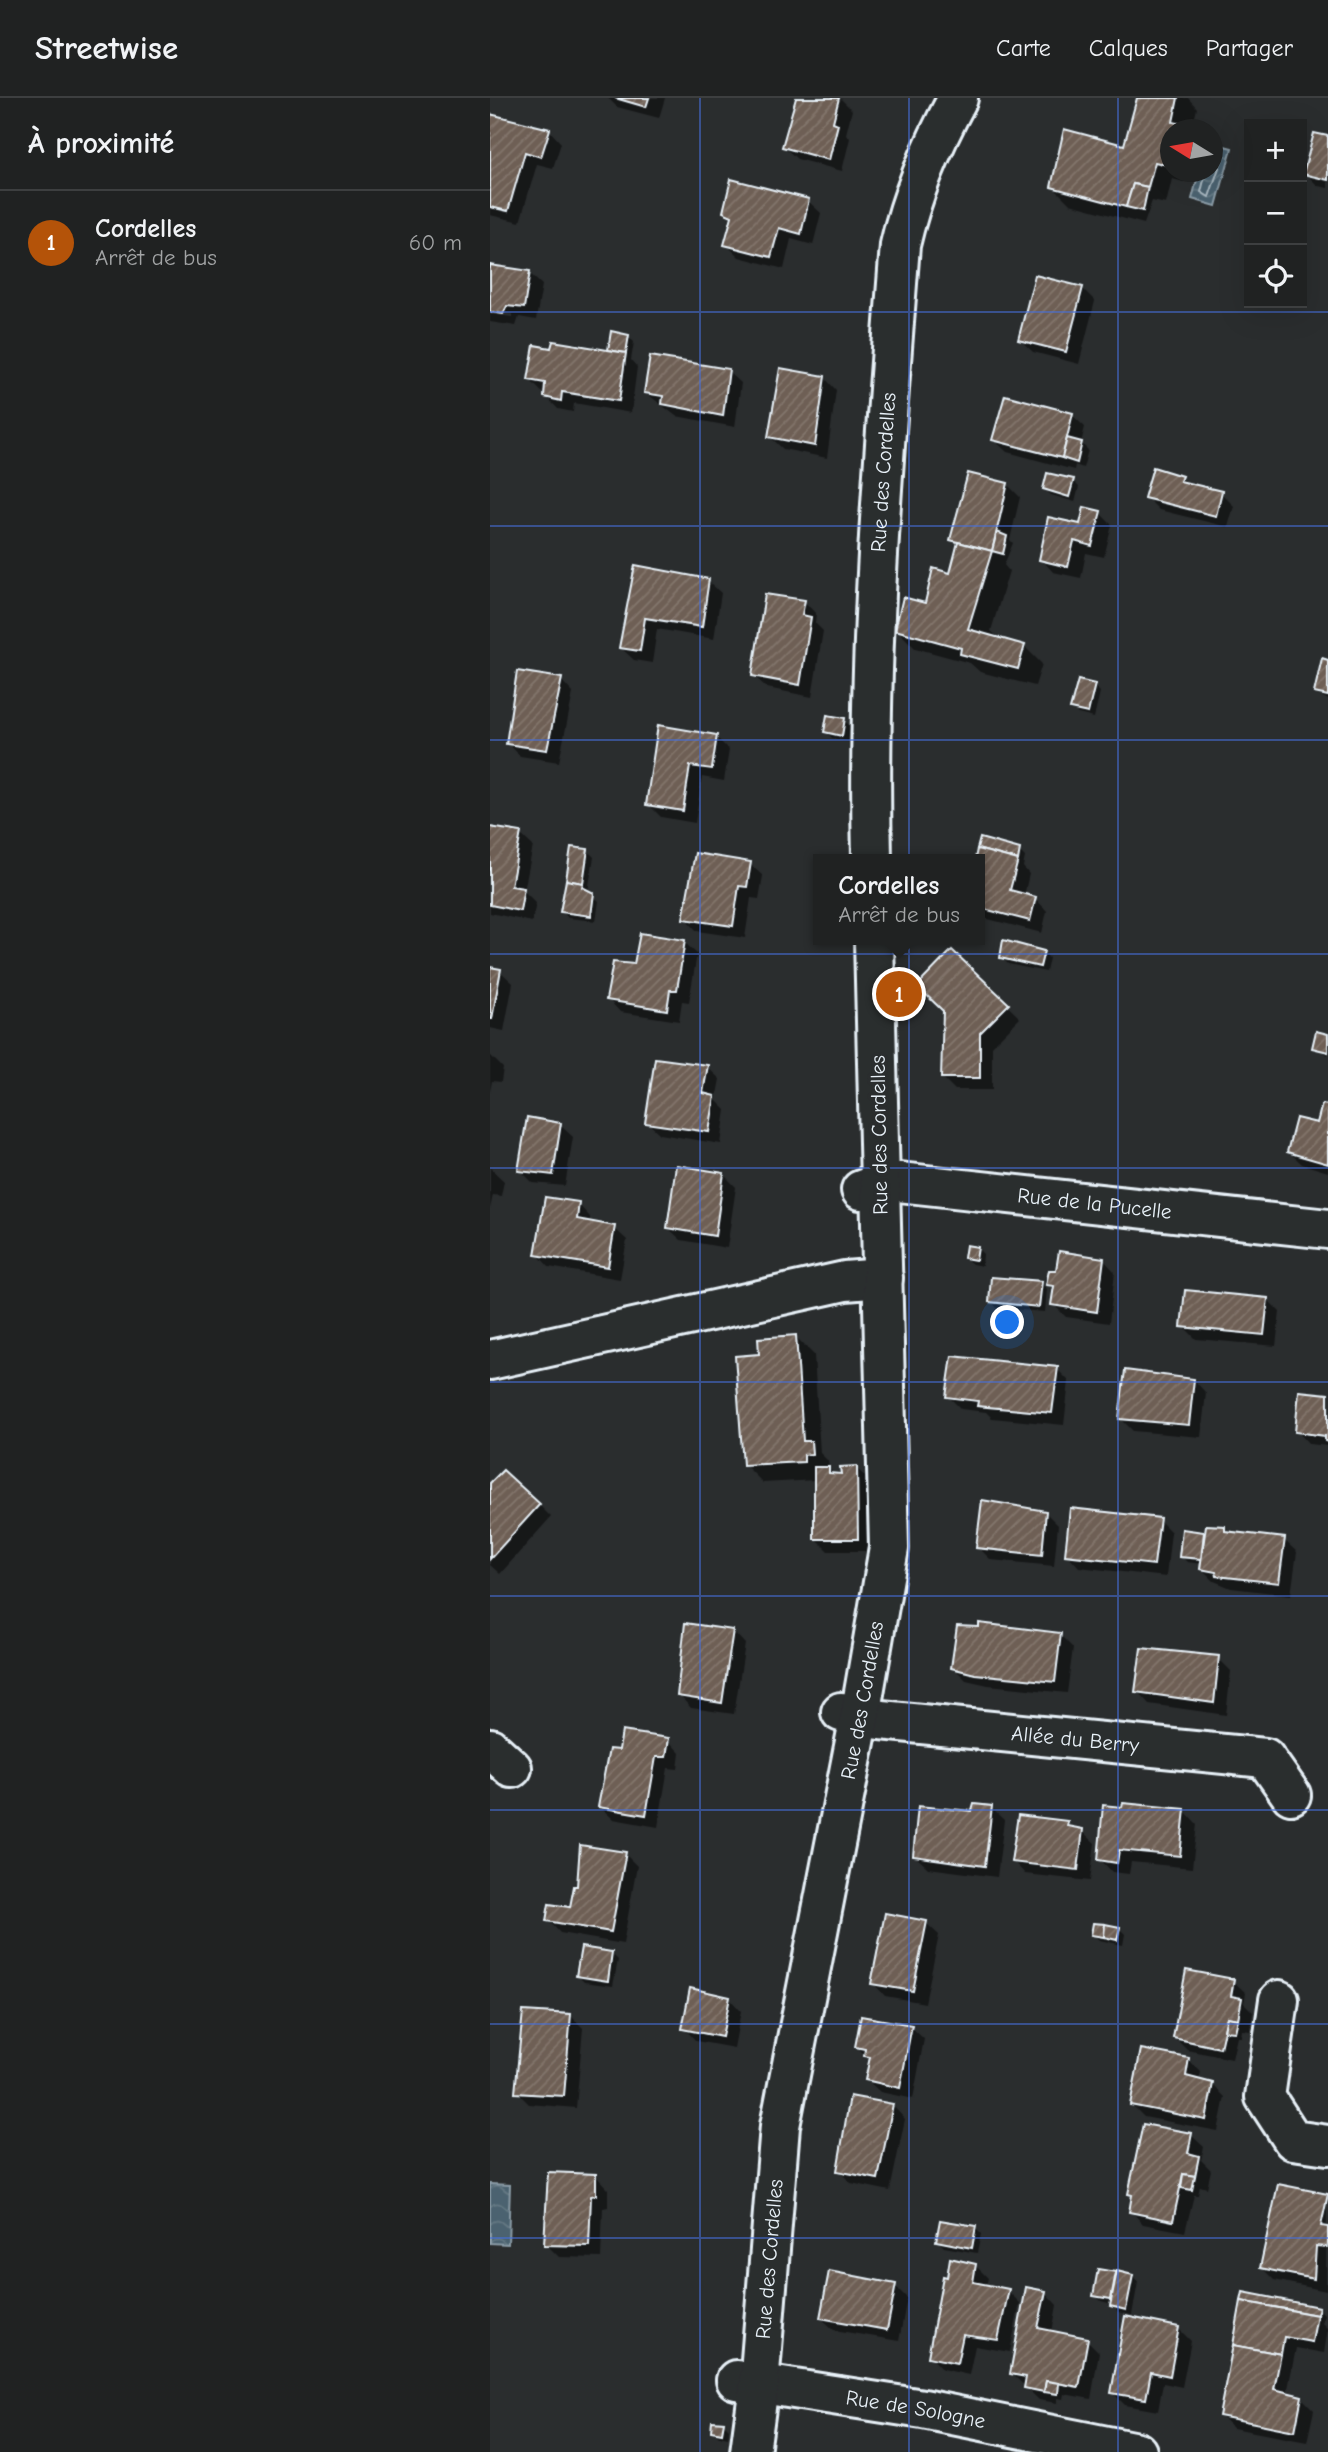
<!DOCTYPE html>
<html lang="fr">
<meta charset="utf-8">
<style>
:root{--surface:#202222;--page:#282a2a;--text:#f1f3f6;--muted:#a2a4a5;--line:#3d3f40;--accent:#b45309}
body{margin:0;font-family:"Comic Neue",sans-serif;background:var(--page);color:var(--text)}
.controls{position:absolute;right:21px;top:21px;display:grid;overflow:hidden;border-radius:0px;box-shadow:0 7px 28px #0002}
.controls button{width:63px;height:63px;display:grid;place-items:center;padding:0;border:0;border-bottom:2px solid var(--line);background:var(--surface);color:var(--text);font:35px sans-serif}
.compass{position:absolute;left:670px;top:21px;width:63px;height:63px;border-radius:50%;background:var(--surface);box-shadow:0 7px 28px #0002;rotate:281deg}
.you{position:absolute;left:518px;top:1225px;width:24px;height:24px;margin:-18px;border:5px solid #fff;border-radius:50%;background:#1a73e8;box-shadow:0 0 0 10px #1a73e833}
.badge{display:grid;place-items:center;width:46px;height:46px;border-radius:50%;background:var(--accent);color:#fff;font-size:23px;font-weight:700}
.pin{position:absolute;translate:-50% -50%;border:4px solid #fff;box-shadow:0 2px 7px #0006}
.popup{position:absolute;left:323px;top:756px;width:172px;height:91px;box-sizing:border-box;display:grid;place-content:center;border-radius:0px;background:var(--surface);filter:drop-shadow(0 2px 5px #0005);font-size:23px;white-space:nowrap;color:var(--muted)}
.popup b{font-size:26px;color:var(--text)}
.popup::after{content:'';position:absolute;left:50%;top:100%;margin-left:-14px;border:14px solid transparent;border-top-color:var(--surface)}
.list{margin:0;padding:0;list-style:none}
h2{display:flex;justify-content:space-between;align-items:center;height:91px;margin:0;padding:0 28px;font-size:30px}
h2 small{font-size:23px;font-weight:400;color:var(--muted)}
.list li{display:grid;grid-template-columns:46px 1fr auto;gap:21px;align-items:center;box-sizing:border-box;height:105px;padding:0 28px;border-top:2px solid var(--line)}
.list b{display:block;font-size:26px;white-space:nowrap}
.list p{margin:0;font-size:23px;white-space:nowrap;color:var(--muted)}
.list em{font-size:23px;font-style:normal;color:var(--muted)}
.icon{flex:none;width:38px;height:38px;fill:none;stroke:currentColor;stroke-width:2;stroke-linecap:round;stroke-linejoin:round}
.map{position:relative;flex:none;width:838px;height:2354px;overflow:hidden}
header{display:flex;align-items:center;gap:42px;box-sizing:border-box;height:98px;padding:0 35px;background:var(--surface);border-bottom:2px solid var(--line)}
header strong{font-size:33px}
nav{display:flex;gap:38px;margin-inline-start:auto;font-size:24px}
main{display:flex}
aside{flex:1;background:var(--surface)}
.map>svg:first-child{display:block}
</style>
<header>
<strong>Streetwise</strong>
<nav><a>Carte</a><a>Calques</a><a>Partager</a></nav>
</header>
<main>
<aside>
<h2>À proximité<small></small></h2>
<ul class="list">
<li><span class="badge">1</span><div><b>Cordelles</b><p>Arrêt de bus</p></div><em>60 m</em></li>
</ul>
</aside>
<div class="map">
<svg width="838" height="2354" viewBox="0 0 838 2354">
<defs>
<pattern id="water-waves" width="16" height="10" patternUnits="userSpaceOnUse" patternTransform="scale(1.75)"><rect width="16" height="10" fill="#4b626f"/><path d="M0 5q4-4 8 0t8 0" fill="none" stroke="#657984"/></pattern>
<pattern id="building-hatch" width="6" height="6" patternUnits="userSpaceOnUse" patternTransform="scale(1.75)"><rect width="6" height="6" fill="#6e5f54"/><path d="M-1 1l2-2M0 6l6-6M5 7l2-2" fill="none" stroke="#83766d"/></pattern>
</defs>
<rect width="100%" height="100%" fill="#2a2d2e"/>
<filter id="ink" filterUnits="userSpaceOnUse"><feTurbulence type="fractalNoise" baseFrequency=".0143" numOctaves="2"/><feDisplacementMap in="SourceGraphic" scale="14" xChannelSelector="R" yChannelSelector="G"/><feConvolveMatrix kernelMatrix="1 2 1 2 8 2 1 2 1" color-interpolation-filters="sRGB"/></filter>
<g filter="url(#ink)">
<g fill="url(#water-waves)" stroke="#8a9ba6" stroke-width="2">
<path d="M723 45 742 50 726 108 702 101 709 74H722Z"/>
<path d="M0 2086 20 2087 18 2146 0 2145Z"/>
</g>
<g fill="#0007">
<path d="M118 0H175L169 20 127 9Z"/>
<path d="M308 0H350L362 12 356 36 360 40 352 73 307 61 294 49Z"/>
<path d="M648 0H698L707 10 702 32H680V74H697L694 84 682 81 676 106 662 103 654 126 580 106 562 88 636 49Z"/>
<path d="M0 17 59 32 71 45 63 70 47 66 30 124 0 117Z"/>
<path d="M826 37 838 40V90L828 88 815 75Z"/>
<path d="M318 103 331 115 323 147 301 141 294 171 249 159 236 146 243 122 235 114Z"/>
<path d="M0 168 39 175 52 187 46 222 29 219 26 228 0 224V216L22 219V216L0 212Z"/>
<path d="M546 179 593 191 605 203 589 266 543 254 530 242Z"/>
<path d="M123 235 138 238 144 244 141 262 147 269 141 315 84 305 83 314 68 311 40 282 120 254Z"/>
<path d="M238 273 251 285 245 329 186 318 156 295Z"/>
<path d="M334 279 346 292 337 360 293 351 280 339Z"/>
<path d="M582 317 595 329 591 345 598 352 593 370 585 367 584 372 517 354 504 342Z"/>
<path d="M691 379 699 387 731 395 744 408 738 429 669 412 656 399Z"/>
<path d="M583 383 589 389 585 404 561 397 555 391Z"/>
<path d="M517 386 530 399 520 442 523 445 514 467 519 473 501 533 511 542 534 548 552 566 545 588 490 574 480 565 425 550 407 532 436 507 461 477 469 448 462 442Z"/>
<path d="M610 415 622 427 614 459 596 455 591 480 563 474 551 461Z"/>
<path d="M147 470 218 483 231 495 224 541 167 531 162 565 144 562 131 550Z"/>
<path d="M314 503 326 516 325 525 333 533 322 599 277 590 264 578Z"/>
<path d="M833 563 838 564V602L826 595Z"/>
<path d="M71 582 83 595 69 664 30 658 18 645Z"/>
<path d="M604 588 610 594 604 620 588 616 582 610Z"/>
<path d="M354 622 360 628 358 643 342 640 336 634Z"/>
<path d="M226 639 239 652 234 683 212 679 205 725 171 719 158 706Z"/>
<path d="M0 730 30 736 43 748 34 793 46 805 42 824 0 815Z"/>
<path d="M491 743 529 753 535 759 533 769 539 776 534 798 545 800 557 813 552 835 490 819V761H487Z"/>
<path d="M98 753 104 759 98 793 109 803 106 823 78 820 72 813Z"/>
<path d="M260 766 273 778 269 801 261 800 255 840 207 833 195 820Z"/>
<path d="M194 844 207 856 199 904 192 903 189 923 130 914 118 901 146 868Z"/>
<path d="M462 854 530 920 502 948V992H465L453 980Z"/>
<path d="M553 854 559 860 556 874 518 866 512 860Z"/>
<path d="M0 871 10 873 23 885 14 933 0 930Z"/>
<path d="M827 935 838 938V957L824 949Z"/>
<path d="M0 957 13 970 11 984 2 983 0 994Z"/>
<path d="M217 969 230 981 226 1002 236 1012 231 1046 170 1036 157 1024Z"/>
<path d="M833 1008 838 1009V1074L812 1066 799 1054 828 1027Z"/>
<path d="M70 1027 83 1039 75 1088 43 1085 30 1072Z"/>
<path d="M0 1070 14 1083 11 1098 3 1097 0 1111Z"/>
<path d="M233 1076 246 1089 237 1150 191 1142 178 1130Z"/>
<path d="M88 1106 100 1119V1125L124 1130 137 1142 130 1181 59 1169 47 1156Z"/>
<path d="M487 1150 493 1156 492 1168 482 1166 475 1160Z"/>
<path d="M613 1161 625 1174 619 1225 576 1219 563 1206 565 1193 558 1187 568 1174Z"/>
<path d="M551 1185 557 1191 555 1214 507 1210 501 1203Z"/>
<path d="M778 1202 790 1214 786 1248 706 1241 693 1228Z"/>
<path d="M306 1239 324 1257 330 1355 338 1363 339 1371 345 1377H353L366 1370 379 1382 380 1453H338L326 1441V1382L273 1385 255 1367 271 1257Z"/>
<path d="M567 1271 579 1283 574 1327 502 1320 496 1314 471 1311 458 1298Z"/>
<path d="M704 1282 716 1295 711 1339 643 1333 631 1321Z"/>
<path d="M811 1295 838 1298V1348L819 1346 807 1333Z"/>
<path d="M0 1396 49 1407 61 1419 10 1476 0 1467Z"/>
<path d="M493 1404 555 1414 568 1427 564 1468 501 1462 488 1449Z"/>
<path d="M669 1422 681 1434 676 1479 589 1469 577 1456Z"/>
<path d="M734 1430 740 1436 794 1442 807 1454 801 1497 741 1490 724 1483 712 1471V1466L697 1464 691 1458 714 1436 716 1438Z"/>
<path d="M243 1533 255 1546 244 1616 201 1610 189 1597Z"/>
<path d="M570 1537 583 1550 577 1595 498 1587 476 1582 463 1569Z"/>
<path d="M728 1560 741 1573 736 1617 659 1606 647 1593Z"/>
<path d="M178 1642 190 1655 188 1671 178 1670 168 1729 123 1721 110 1709 130 1653Z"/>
<path d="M501 1710 514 1722 507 1779 438 1770 425 1758 484 1715Z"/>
<path d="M633 1711 695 1713 707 1726 702 1770 641 1764 639 1776 622 1774 610 1761Z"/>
<path d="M577 1725 583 1731 592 1733 605 1745 600 1783 535 1776 523 1763Z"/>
<path d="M135 1756 147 1768 133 1846 70 1835 58 1822 82 1811Z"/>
<path d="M436 1825 449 1837 435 1905 395 1898 383 1885Z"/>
<path d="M629 1830 635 1836 633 1847 609 1842 603 1836Z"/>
<path d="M122 1856 128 1862 123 1888 94 1884 88 1878Z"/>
<path d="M743 1883 756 1895 754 1905 763 1914 760 1933 752 1932 751 1939H747L742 1961 697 1952 684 1939Z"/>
<path d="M239 1900 251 1913 244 1950 206 1943 194 1930Z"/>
<path d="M81 1918 93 1930 86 2010 39 2006 27 1994Z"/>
<path d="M421 1929 434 1941 423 2001 390 1994 377 1982 381 1962 366 1949Z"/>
<path d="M699 1962 711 1974 709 1983 722 1986 735 1999 728 2033 654 2019 642 2007Z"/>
<path d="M403 2008 415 2021 400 2093 361 2085 349 2073Z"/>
<path d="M701 2037 714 2049 711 2062 721 2072 717 2090 710 2088 708 2097H704L695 2134 653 2126 641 2113 643 2099 640 2096Z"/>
<path d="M106 2078 118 2091V2109L113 2110 111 2160 69 2159 56 2146Z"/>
<path d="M837 2097 836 2193 784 2182 772 2170Z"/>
<path d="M485 2130 491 2136 487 2155 454 2149 448 2143Z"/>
<path d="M485 2167 498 2180 496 2188 518 2193 530 2205 520 2254 485 2248 479 2277 452 2271 440 2258Z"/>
<path d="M609 2173 642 2178 648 2184 642 2217 628 2214 622 2206 611 2203 605 2197Z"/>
<path d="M405 2188 417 2200 409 2243 344 2232 331 2220Z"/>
<path d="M555 2194 567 2207 562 2235 597 2242 609 2254 601 2301 574 2296 573 2301 568 2300 567 2305 549 2302 522 2276Z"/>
<path d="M754 2196 828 2210 834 2216 832 2225 838 2231 834 2255 806 2250 797 2296 811 2299 824 2312 817 2344 743 2330 730 2318Z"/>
<path d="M688 2230 701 2243 692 2289 673 2285 668 2313 635 2307 622 2294Z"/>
<path d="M233 2325 239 2331 238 2340 229 2338 223 2332Z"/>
</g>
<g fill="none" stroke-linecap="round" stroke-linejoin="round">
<path stroke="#a9b8c1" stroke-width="2" d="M716 74 711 94 719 99 733 58 722 52"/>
</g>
<g fill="url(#building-hatch)" stroke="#e8f1f8" stroke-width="2">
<path d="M125 0H159L156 9Z"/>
<path d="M306 0H349L343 24 348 26 339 62 292 49Z"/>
<path d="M647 0H688L683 24 688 25 686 32H680L677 67 665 64 658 89 643 86 636 109 561 89 574 31 634 47Z"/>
<path d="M0 16 60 31 51 59 35 54 18 113 0 109Z"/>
<path d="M824 35 838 38V82L813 76Z"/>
<path d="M241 81 319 101 311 136 289 130 281 159 234 147 242 118 233 114Z"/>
<path d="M643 86 658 89 653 113 636 109Z"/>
<path d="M0 167 40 173 34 210 17 208 13 216 0 214Z"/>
<path d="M545 177 593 189 576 254 528 242Z"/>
<path d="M121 233 139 237 136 255 118 252Z"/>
<path d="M63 243 136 255 129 303 72 294 71 303 54 299 55 285 38 282 44 247 61 250Z"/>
<path d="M160 258 239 271 233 318 172 306 173 298 154 295Z"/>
<path d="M290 270 335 278 325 348 278 339Z"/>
<path d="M515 297 583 315 572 360 502 342Z"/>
<path d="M577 340 592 344 587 365 572 360Z"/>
<path d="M663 369 692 378 690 383 732 393 726 418 654 400Z"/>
<path d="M478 375 518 385 502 453 460 442Z"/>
<path d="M557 375 584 381 579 399 553 391Z"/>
<path d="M594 409 611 413 602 448 584 443 578 469 549 462 558 419 590 426Z"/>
<path d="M507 434 517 438 513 456 502 453Z"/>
<path d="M468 444 502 453 478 531 535 547 528 571 470 556 471 550 405 532 413 499 435 505 443 470 460 475Z"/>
<path d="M145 467 219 481 212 529 155 520 150 553 129 550Z"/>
<path d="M275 496 315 502 312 517 321 519 310 587 262 578Z"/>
<path d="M832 560 838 562V598L824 595Z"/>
<path d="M27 573 72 580 57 652 16 646Z"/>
<path d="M588 582 605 586 598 615 580 611Z"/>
<path d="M337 617 355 620 352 638 334 634Z"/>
<path d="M168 627 227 637 222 671 200 668 193 713 156 707Z"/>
<path d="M0 729 31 734 21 788 34 790 30 813 0 807Z"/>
<path d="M490 740 530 751 528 762 487 751Z"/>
<path d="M81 749 98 751 93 785 76 782Z"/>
<path d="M487 751 528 762 520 792 546 799 540 823 490 810V761H485Z"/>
<path d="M205 755 261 764 257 789 249 788 243 828 193 821Z"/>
<path d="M76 782 93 785 92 789 104 795 101 818 70 814Z"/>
<path d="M150 835 195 842 187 892H180L177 912 116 902 123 864 144 866Z"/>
<path d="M513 842 554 853 550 869 510 860Z"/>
<path d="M462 852 519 906 490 935V980H451L453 913 427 888Z"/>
<path d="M0 869 11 871 2 921H0Z"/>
<path d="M826 933 838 936V954L822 950Z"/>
<path d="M165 960 218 967 213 995 225 998 219 1034 155 1025Z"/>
<path d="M832 1006 838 1007V1066L797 1054 806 1020 827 1025Z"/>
<path d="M37 1019 71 1025 63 1077 28 1073Z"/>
<path d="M186 1067 234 1075 225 1138 177 1130Z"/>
<path d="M55 1099 89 1104 87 1121 125 1128 118 1169 45 1157Z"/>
<path d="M476 1147 488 1149 486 1162 474 1160Z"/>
<path d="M569 1153 614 1160 607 1214 561 1207 564 1188 556 1187 559 1172H566Z"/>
<path d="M501 1179 552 1183 549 1209 499 1204Z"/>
<path d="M695 1192 778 1200 774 1237 691 1229Z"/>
<path d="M306 1237 313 1343H321L322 1356 314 1357V1364L253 1367 245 1258 269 1256 268 1240Z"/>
<path d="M462 1258 568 1269 562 1315 487 1308 488 1303 456 1299Z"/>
<path d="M635 1272 704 1281 699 1327 629 1321Z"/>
<path d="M809 1293 838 1296V1344L835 1343V1338L805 1334Z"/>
<path d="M367 1368 368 1441H324V1369H339V1375L351 1376 350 1369Z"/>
<path d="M13 1372 50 1406 0 1461V1385Z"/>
<path d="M492 1402 556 1413 552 1457 486 1450Z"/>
<path d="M580 1410 670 1420 664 1467 575 1457Z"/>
<path d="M716 1427 735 1428V1433L795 1440 789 1485 727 1478 726 1474 710 1471Z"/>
<path d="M692 1431 714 1434 711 1461 689 1459Z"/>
<path d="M195 1525 243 1532 232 1605 187 1598Z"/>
<path d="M489 1525 571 1535 565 1584 485 1576 461 1570 467 1528 489 1529Z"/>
<path d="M651 1550 729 1558 724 1605 645 1594Z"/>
<path d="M132 1633 179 1640 176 1659H166L156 1717 108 1709 119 1651 129 1652Z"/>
<path d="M633 1705 695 1711 690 1758 629 1752 627 1765 608 1762 613 1707 632 1709Z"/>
<path d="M484 1706 502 1708 495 1768 423 1758 428 1708 482 1713Z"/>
<path d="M528 1717 578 1723 577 1728 593 1731 588 1772 521 1764Z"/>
<path d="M90 1747 136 1754 121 1834 56 1823 59 1806 80 1809 84 1788H87Z"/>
<path d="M395 1815 437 1823 423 1893 381 1886Z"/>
<path d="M603 1825 615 1826 614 1839 601 1837Z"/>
<path d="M615 1826 630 1829 627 1842 614 1839Z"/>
<path d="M91 1849 122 1854 118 1883 86 1878Z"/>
<path d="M696 1872 744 1881 741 1898 752 1900 748 1921 737 1919 730 1950 683 1940Z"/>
<path d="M200 1890 240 1899 232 1939 192 1931Z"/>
<path d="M33 1913 81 1916 74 1998 25 1995Z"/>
<path d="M371 1918 422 1927 410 1990 375 1982 380 1959 374 1958 375 1951 365 1949Z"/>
<path d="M737 1919 748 1921 745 1934 734 1933Z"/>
<path d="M651 1951 699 1960 696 1978 723 1985 716 2022 640 2007Z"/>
<path d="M360 1998 403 2006 388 2081 347 2073Z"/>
<path d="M653 2026 702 2035 698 2055 709 2058 705 2078 693 2076 683 2123 639 2114 642 2097 638 2096Z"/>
<path d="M58 2074 106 2076V2097L101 2098 99 2148 54 2147Z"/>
<path d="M693 2076 705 2078 702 2092 691 2090Z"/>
<path d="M788 2086 838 2096 831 2128 838 2129V2146L837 2149 826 2148 824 2181 770 2170Z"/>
<path d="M450 2122 486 2128 482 2150 446 2143Z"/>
<path d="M460 2160 486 2166 483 2184 519 2191 508 2242 473 2237 467 2265 438 2259 453 2178 457 2179Z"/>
<path d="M608 2171 626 2174 621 2201 603 2198Z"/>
<path d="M339 2173 406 2186 397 2232 330 2220Z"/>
<path d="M627 2173 643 2177 636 2212 620 2208Z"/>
<path d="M536 2189 556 2193 548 2230 598 2240 589 2289 556 2283 554 2294 534 2290 536 2279 520 2276Z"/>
<path d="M753 2194 829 2209 827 2217 751 2203Z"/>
<path d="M751 2203 827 2217 822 2244 794 2239 791 2256 743 2247Z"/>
<path d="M635 2218 689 2229 680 2278 661 2274 656 2301 621 2295Z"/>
<path d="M743 2247 791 2256 784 2291 812 2298 805 2333 729 2318Z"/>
<path d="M556 2283 569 2285 568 2296 554 2294Z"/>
<path d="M222 2323 234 2324 232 2335 221 2333Z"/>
</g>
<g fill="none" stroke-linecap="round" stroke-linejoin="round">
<g stroke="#e8f1f8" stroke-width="44">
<g id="minor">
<path id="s1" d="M371 1092 390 1085 409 1084 838 1131"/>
<path d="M0 1262 355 1183 393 1180"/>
<path id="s2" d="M351 1614 391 1622 775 1660 801 1697"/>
<path d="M0 1650 22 1670"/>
<path d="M789 1902 775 1999 803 2042 838 2047"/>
<path id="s3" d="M246 2282 433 2311 647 2354"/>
</g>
</g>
<g stroke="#e8f1f8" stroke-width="44">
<g id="tertiary">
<path id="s4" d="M382 761C377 556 394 352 410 147 422 94 442 48 468 0"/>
<path id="s5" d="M260 2354 269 2287 290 2028 370 1618 399 1450 384 842"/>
</g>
</g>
<use href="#minor" stroke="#2a2d2e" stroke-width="38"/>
<use href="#tertiary" stroke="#2a2d2e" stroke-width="38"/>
</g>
</g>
<path fill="none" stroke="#466fde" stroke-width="2" stroke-opacity="0.55" d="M210 0V2354M419 0V2354M628 0V2354M0 214H838M0 428H838M0 642H838M0 856H838M0 1070H838M0 1284H838M0 1498H838M0 1712H838M0 1926H838M0 2140H838"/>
<g text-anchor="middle" stroke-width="7" stroke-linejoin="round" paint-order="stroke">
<g font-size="21" fill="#e8f1f8" stroke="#2a2d2e">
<text dy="7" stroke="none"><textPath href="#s4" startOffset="387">Rue des Cordelles</textPath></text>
<text transform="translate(389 1037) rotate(-91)" y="7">Rue des Cordelles</text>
<text dy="7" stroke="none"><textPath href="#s1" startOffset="236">Rue de la Pucelle</textPath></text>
<text dy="7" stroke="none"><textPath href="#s5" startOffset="761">Rue des Cordelles</textPath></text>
<text dy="7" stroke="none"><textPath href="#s2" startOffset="236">Allée du Berry</textPath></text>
<text dy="7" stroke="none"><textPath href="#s5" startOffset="194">Rue des Cordelles</textPath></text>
<text dy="7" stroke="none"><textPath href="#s3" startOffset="182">Rue de Sologne</textPath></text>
</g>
</g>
</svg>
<div class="controls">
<button>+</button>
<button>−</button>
<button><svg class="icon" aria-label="locate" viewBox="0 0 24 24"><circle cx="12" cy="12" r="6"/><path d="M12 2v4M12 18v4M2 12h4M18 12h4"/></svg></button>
</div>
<svg class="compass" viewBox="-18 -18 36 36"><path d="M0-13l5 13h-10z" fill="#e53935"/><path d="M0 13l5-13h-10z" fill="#a2a4a5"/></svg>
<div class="you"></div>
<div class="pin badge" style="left:409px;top:896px">1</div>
<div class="popup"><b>Cordelles</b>Arrêt de bus</div>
</div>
</main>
